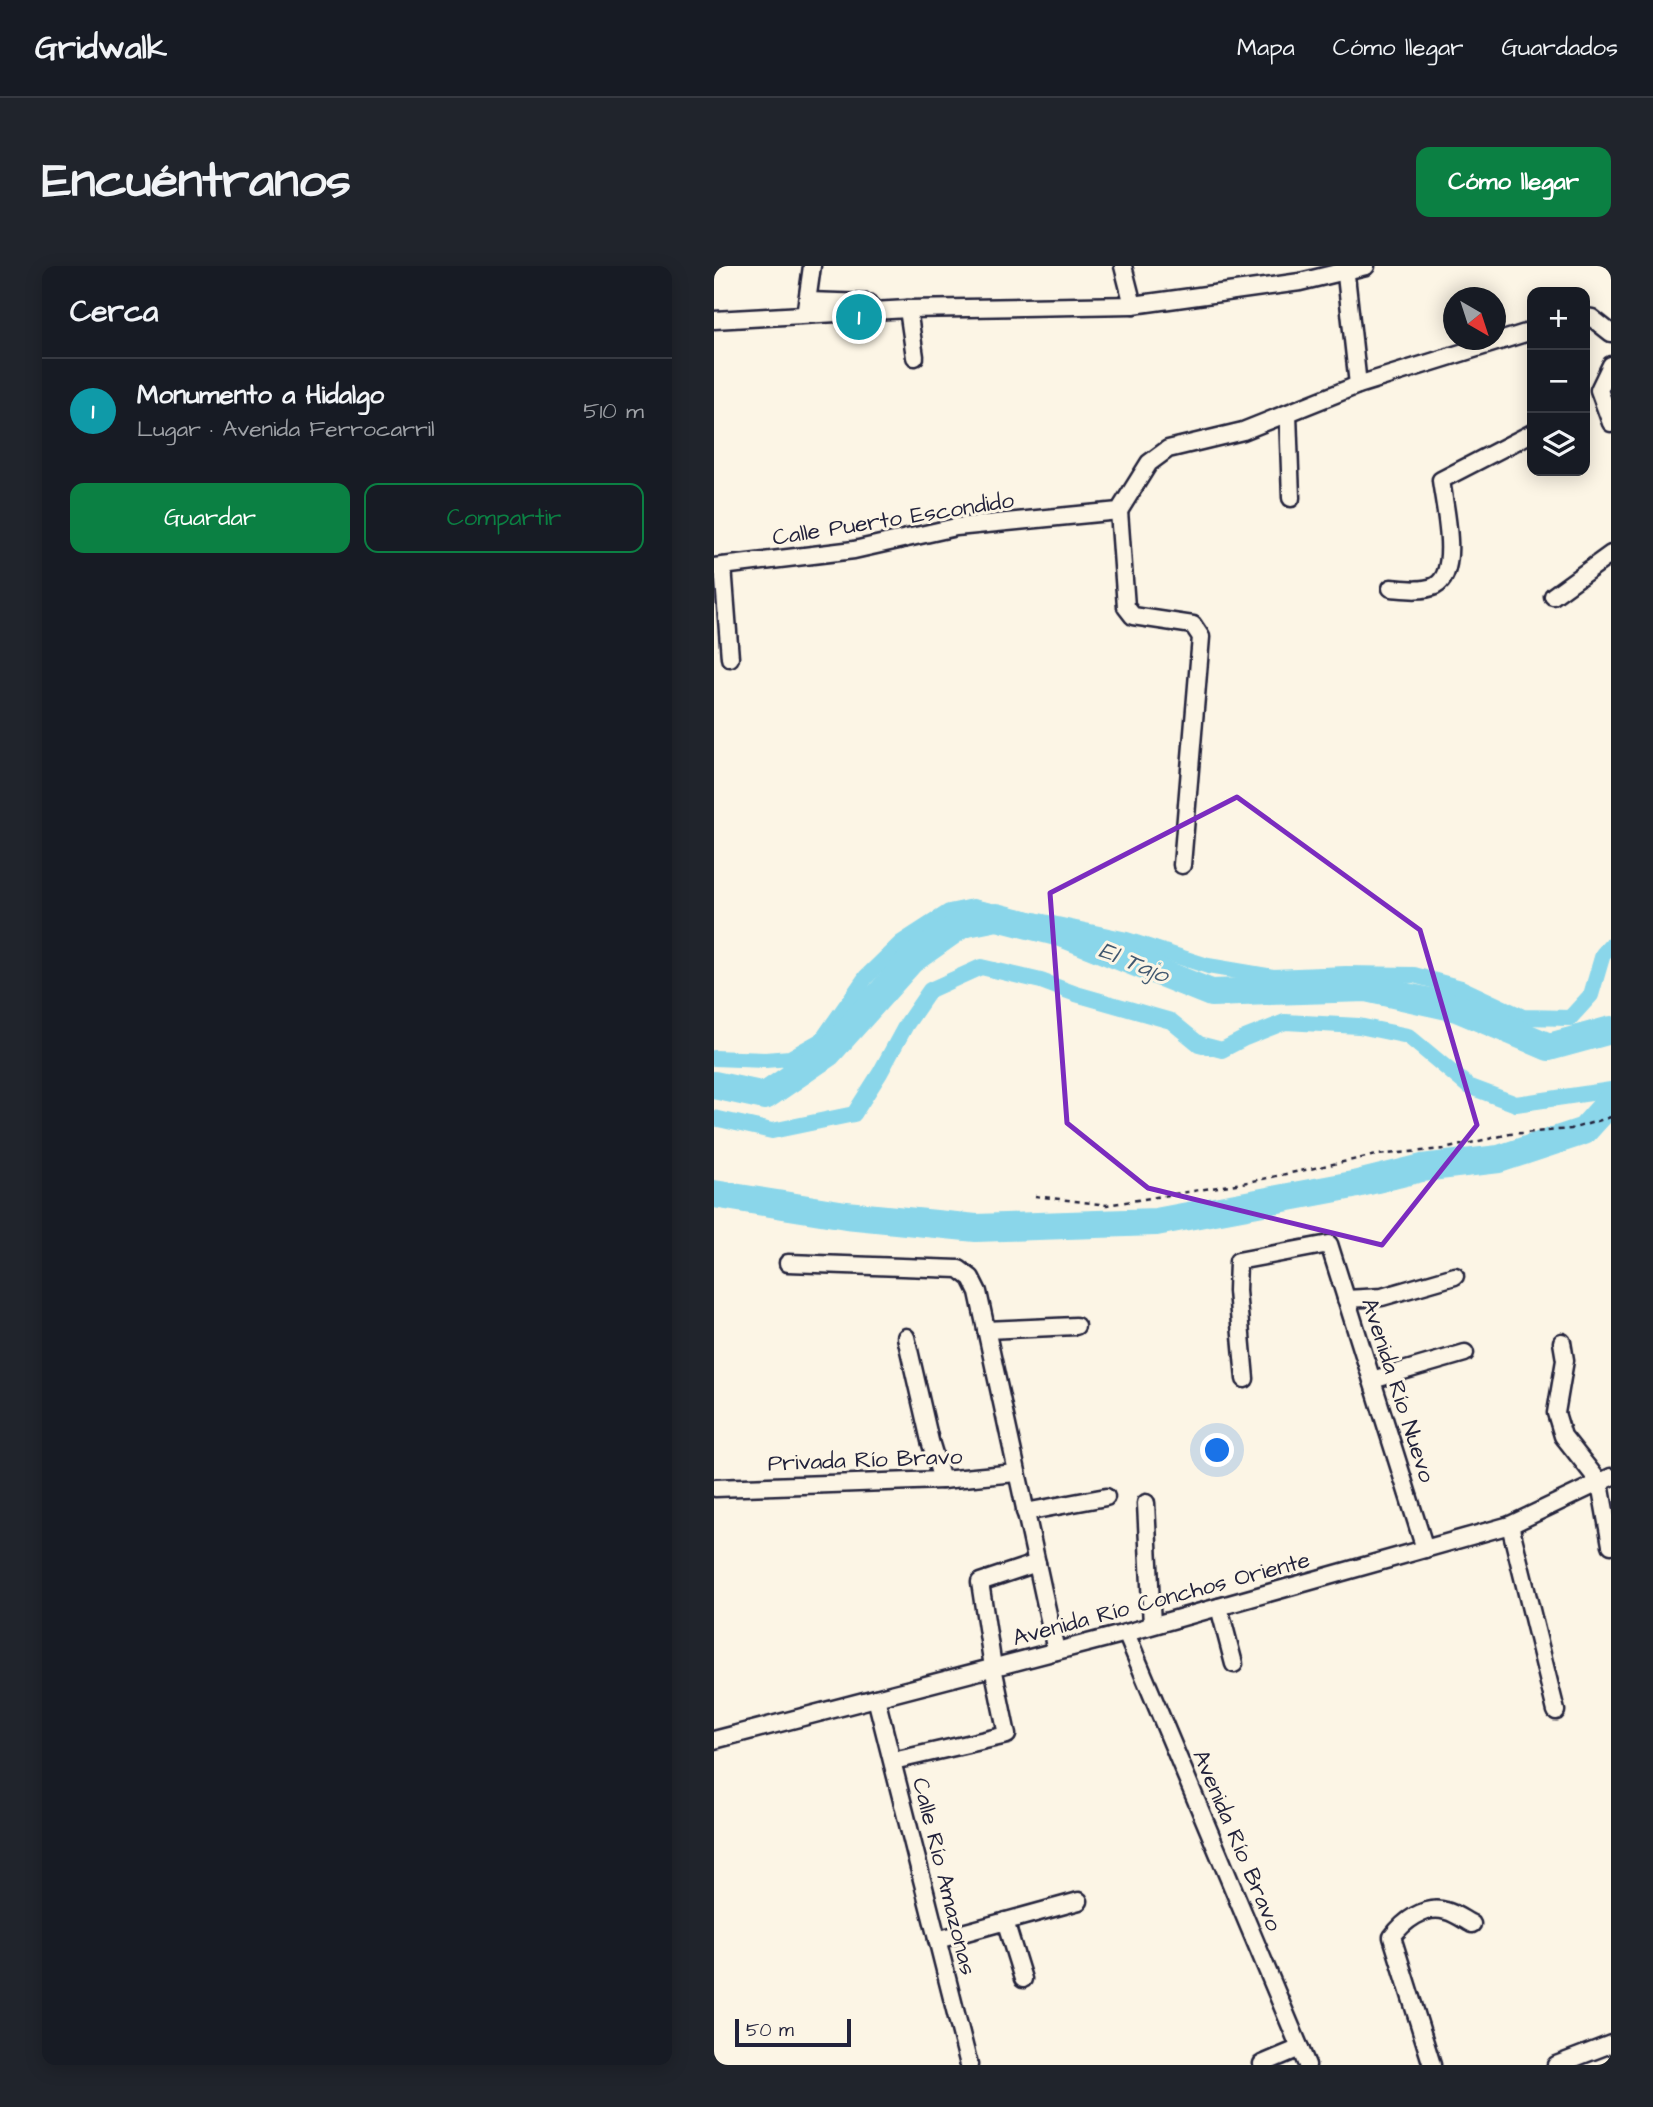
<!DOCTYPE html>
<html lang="es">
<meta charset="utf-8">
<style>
:root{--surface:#171b24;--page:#20242c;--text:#f1f3f6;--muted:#9ea1a6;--line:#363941;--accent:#0b8043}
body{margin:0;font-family:"Architects Daughter",sans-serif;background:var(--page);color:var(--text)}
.controls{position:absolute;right:21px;top:21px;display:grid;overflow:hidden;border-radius:14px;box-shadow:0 4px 18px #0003}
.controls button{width:63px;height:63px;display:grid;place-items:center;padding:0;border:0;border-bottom:2px solid var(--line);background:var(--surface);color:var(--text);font:35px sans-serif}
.compass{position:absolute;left:729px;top:21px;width:63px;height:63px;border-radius:50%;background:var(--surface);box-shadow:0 4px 18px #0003;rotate:141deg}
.scale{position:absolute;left:21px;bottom:18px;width:116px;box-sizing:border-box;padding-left:7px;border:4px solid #22223b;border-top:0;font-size:19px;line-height:24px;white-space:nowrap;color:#22223b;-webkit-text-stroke:5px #fcf5e5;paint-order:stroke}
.you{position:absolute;left:504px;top:1185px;width:24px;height:24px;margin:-18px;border:5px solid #fff;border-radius:50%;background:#1a73e8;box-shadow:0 0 0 10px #1a73e833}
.badge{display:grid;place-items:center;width:46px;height:46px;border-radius:50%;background:var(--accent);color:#fff;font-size:23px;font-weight:700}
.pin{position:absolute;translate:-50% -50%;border:4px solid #fff;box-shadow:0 2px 7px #0006}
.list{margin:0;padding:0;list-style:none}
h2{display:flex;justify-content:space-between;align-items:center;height:91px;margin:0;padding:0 28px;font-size:30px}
h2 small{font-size:23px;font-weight:400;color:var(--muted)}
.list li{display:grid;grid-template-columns:46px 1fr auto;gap:21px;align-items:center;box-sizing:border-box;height:105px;padding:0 28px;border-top:2px solid var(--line)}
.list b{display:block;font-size:26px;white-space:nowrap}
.list p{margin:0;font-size:23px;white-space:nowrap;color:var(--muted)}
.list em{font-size:23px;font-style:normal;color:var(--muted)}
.actions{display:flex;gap:14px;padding:21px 28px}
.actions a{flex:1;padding:16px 0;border:2px solid var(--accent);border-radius:14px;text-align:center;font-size:24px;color:var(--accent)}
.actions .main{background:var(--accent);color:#fff}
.icon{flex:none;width:38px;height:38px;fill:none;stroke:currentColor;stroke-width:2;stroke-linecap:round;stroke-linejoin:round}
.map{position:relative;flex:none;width:897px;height:1799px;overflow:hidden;border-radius:14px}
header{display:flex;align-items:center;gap:42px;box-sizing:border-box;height:98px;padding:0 35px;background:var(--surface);border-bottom:2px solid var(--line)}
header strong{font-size:33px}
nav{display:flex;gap:38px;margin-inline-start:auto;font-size:24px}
.intro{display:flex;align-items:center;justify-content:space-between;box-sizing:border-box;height:168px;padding:0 42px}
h1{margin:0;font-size:49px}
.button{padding:18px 32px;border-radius:14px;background:var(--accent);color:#fff;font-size:24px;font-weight:700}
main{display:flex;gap:42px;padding:0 42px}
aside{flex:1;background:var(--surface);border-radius:14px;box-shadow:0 4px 18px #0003}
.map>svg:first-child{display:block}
</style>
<header>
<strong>Gridwalk</strong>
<nav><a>Mapa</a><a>Cómo llegar</a><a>Guardados</a></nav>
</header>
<div class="intro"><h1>Encuéntranos</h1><a class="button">Cómo llegar</a></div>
<main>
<aside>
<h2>Cerca<small></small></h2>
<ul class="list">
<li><span class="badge" style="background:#0f9aa8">1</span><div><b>Monumento a Hidalgo</b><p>Lugar · Avenida Ferrocarril</p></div><em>510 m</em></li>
</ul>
<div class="actions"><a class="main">Guardar</a><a>Compartir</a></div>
</aside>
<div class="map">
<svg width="897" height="1799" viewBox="0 0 897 1799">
<rect width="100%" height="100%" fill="#fcf5e5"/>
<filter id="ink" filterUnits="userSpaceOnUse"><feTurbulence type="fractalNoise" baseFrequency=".0143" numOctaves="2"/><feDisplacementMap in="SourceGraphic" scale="14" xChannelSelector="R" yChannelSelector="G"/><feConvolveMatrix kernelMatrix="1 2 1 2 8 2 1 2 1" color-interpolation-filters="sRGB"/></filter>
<g filter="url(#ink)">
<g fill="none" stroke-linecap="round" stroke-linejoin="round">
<g stroke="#8ad6ea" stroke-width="16">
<path d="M0 792 51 794 76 792 108 774 152 711 187 677 235 646 259 641 413 674 494 700 559 711 632 708 700 709 747 722 809 751 856 752 877 729 889 688 897 679"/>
<path d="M0 852 58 865 140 848 166 807 192 759 216 724 267 701 327 715 362 728 457 755 485 778 508 784 531 772 571 756 645 760 694 770 754 820 802 838 897 824"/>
</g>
<g stroke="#8ad6ea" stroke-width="28">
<path d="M0 819 51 830 114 787 197 694 248 658 283 651 350 668 497 727 652 722 743 742 835 781 897 764"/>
<path d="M0 928 132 949 262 962 442 956 639 919 708 902 785 893 870 865 897 835"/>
</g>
<g stroke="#22223b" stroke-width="21">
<g id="minor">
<path d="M409 0 419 39"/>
<path d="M631 0 644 119"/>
<path d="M94 35 154 37"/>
<path d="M92 43 98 0"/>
<path d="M194 43 201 91"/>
<path d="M871 51 878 52 897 67"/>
<path d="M0 54 194 43 419 39 586 16 652 0"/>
<path d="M897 99 885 124 897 157"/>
<path d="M574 148 577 232"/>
<path d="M405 245 412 341 419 350 479 359 487 371 468 599"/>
<path d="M9 300 16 392"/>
<path d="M0 301 140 284 242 261 405 245 435 197 454 183 529 165 644 119 818 65"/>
<path d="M677 322C690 323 707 326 721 320 747 306 730 239 727 214L818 167"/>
<path d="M839 330 897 288"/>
<path d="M74 997 245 1003 257 1012 264 1026 342 1385"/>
<path d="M632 1033 668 1031 741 1010"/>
<path d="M272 1064 362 1060"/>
<path d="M192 1071 216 1175 228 1214"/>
<path d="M848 1076 851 1094 842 1147 849 1170 886 1217 897 1279"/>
<path d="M531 1113 523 1025 524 995 615 978 711 1283"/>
<path d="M658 1114 751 1087"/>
<path d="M1 1222 228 1214 302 1207"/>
<path d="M432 1237 438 1359"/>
<path d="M311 1246 392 1231"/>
<path d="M796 1259 842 1445"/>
<path d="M505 1341 520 1398"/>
<path d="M412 1367 593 1799"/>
<path d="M162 1432 255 1799"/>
<path d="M0 1474 412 1367 796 1259 897 1211"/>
<path d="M179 1495 293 1469 279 1401 266 1316 323 1297"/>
<path d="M291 1655 309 1713"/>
<path d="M223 1674 365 1635"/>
<path d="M548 1798 586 1782"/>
<path d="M718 1799 678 1671C689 1656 711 1638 732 1645 741 1647 750 1654 758 1658"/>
<path d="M842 1799 897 1778"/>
</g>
</g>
<path stroke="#22223b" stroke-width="2.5" stroke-dasharray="5 5" stroke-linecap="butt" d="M321 930 393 939 534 916 662 889 730 883 796 868 857 863 897 851"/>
<use href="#minor" stroke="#fcf5e5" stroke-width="16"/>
</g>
</g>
<path fill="none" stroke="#7b2cbf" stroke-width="5" stroke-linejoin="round" d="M523 531 706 664 763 859 668 979 434 922 353 857 336 627Z"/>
<g text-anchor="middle" stroke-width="6" stroke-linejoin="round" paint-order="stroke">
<g font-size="23" fill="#22223b" stroke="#fcf5e5">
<text transform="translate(179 252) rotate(-9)" y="8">Calle Puerto Escondido</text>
<text transform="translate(685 1124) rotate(72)" y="8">Avenida Río Nuevo</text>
<text transform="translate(151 1193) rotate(-2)" y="8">Privada Río Bravo</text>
<text transform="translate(447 1332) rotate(-15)" y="8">Avenida Río Conchos Oriente</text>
<text transform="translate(524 1574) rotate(67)" y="8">Avenida Río Bravo</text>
<text transform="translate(231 1610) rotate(76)" y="8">Calle Río Amazonas</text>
</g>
<g font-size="24" font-style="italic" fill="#415870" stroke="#fcf5e5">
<text transform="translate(420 696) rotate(22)" y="8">El Tajo</text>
</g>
</g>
</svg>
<div class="controls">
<button>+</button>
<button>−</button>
<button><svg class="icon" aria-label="layers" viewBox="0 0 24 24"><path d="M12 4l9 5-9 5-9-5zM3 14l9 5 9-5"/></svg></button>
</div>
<svg class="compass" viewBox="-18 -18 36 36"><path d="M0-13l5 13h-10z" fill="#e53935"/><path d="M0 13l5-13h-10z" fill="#9ea1a6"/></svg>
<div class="scale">50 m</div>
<div class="you"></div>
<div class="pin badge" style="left:145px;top:51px;background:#0f9aa8">1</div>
</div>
</main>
